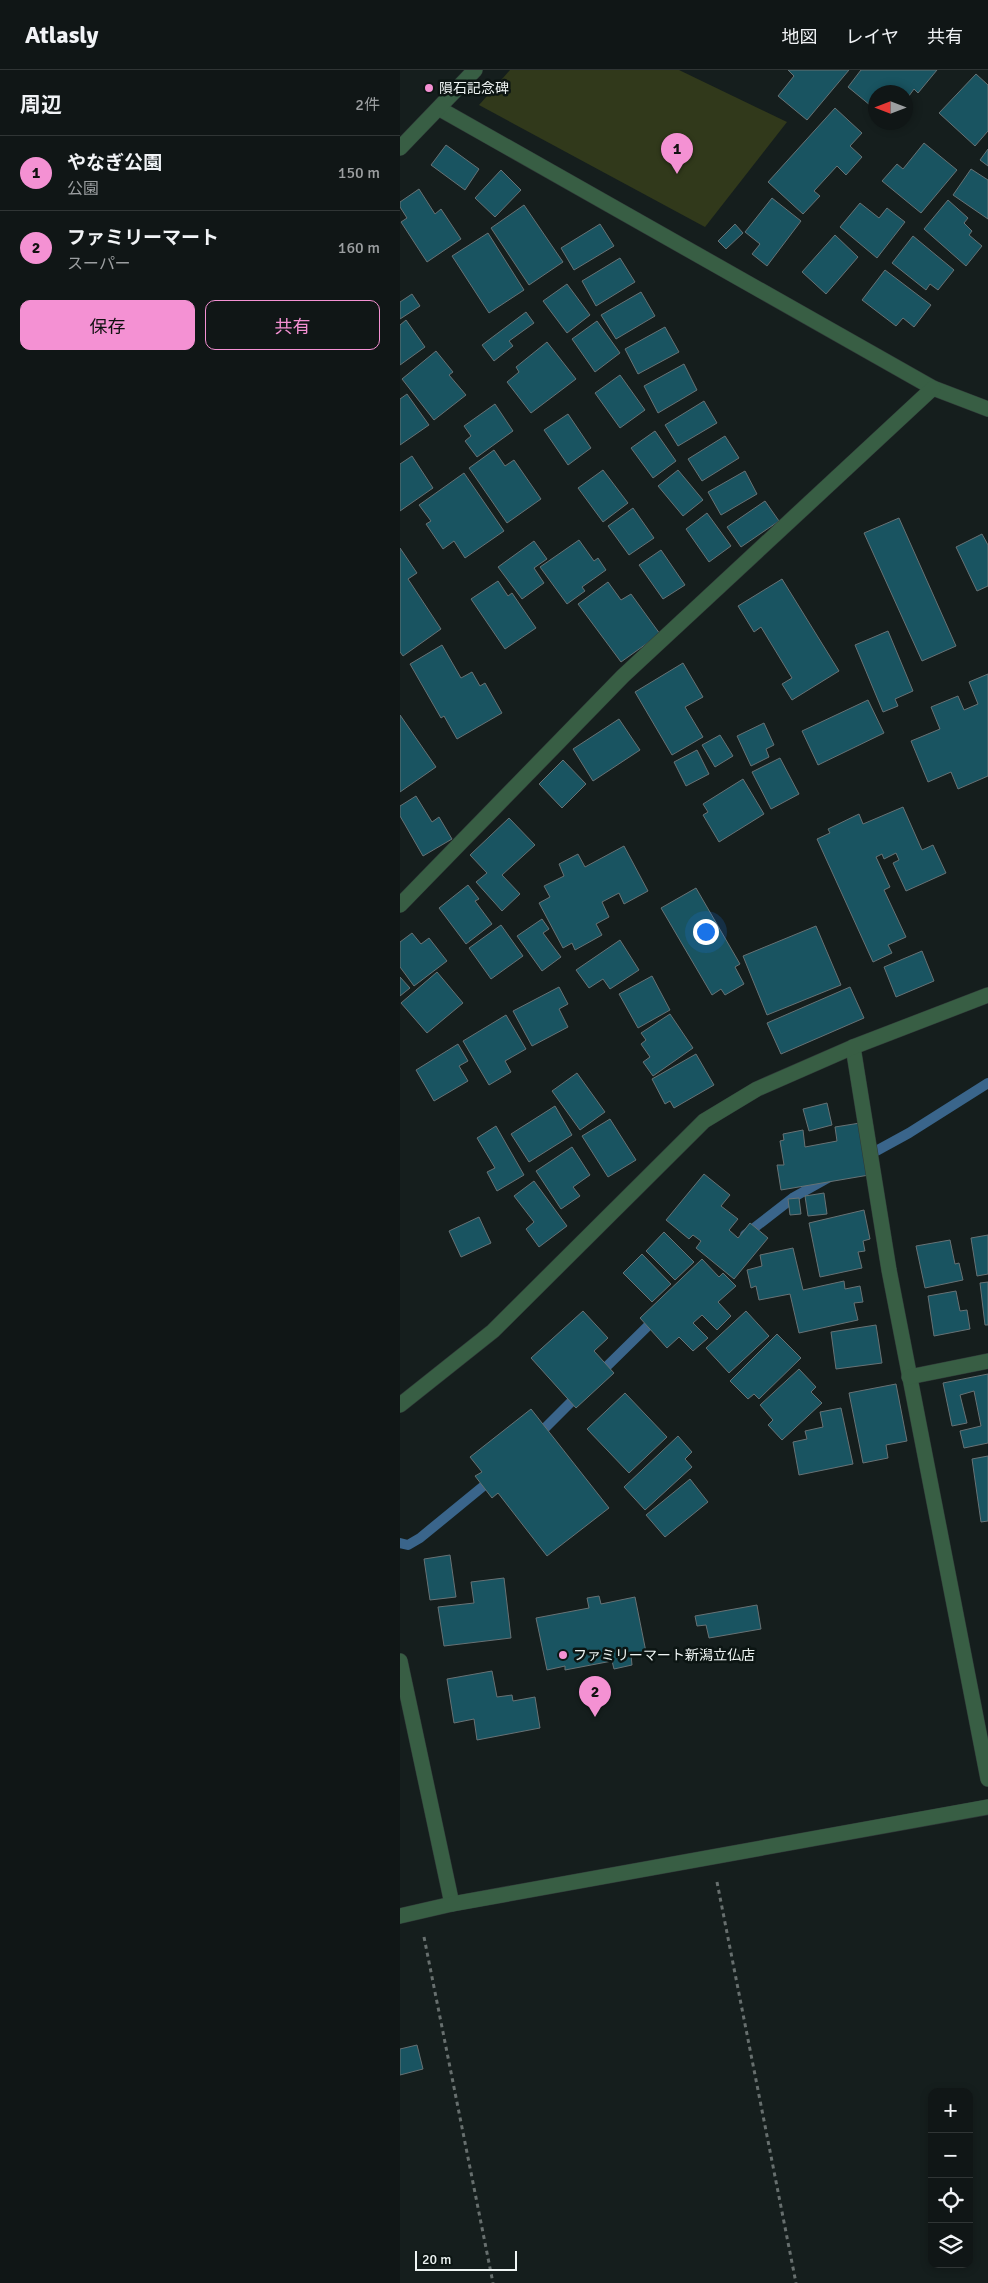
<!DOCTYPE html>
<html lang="ja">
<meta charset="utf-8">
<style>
:root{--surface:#101616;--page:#1e2323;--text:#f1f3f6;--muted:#9c9fa1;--line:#303535;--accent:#f491d3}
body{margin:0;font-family:Signika,"Noto Sans JP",sans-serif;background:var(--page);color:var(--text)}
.controls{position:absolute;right:15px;bottom:15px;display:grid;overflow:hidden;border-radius:10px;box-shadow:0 2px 8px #0003}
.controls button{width:45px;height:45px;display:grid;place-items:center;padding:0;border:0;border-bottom:1px solid var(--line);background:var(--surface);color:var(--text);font:25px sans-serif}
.compass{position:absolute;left:468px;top:15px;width:45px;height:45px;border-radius:50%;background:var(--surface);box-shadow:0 2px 8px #0003;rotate:270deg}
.scale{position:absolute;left:15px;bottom:12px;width:102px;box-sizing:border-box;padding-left:5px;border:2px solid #eff5f4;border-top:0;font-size:14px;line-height:18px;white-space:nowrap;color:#eff5f4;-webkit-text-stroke:4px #0c1513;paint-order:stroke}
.you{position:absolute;left:305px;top:861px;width:18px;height:18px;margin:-12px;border:4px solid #fff;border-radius:50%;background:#1a73e8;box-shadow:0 0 0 8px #1a73e833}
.badge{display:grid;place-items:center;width:32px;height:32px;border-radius:50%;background:var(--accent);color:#111;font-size:16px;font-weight:700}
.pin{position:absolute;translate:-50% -41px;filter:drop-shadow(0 1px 2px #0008)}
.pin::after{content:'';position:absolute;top:26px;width:18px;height:15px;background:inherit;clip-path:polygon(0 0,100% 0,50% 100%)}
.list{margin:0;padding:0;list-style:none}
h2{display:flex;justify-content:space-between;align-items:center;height:65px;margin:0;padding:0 20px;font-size:21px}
h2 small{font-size:16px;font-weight:400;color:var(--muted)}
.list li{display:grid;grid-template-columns:32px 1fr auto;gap:15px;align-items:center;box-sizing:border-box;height:75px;padding:0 20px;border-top:1px solid var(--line)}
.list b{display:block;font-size:19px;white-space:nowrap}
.list p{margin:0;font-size:16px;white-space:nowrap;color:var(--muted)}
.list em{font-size:16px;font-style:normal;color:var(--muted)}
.actions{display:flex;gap:10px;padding:15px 20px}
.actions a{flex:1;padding:11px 0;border:1px solid var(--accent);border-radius:10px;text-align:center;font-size:18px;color:var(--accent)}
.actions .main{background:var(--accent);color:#111}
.icon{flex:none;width:28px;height:28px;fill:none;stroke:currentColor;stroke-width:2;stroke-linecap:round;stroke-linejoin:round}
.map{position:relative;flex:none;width:588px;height:2213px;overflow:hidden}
header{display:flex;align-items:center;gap:30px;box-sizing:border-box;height:70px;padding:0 25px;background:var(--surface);border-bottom:1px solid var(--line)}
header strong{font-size:24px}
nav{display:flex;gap:28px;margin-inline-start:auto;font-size:18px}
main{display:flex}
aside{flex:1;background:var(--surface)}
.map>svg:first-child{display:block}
</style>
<header>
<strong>Atlasly</strong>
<nav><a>地図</a><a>レイヤ</a><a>共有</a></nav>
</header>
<main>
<aside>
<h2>周辺<small>2件</small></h2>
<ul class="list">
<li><span class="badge">1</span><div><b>やなぎ公園</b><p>公園</p></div><em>150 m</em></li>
<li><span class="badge">2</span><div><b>ファミリーマート</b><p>スーパー</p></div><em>160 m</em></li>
</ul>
<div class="actions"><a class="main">保存</a><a>共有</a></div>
</aside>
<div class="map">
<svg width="588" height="2213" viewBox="0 0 588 2213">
<rect width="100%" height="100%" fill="#151e1d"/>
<path fill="#31391b" d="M110 0H279L387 52 305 157 79 35Z"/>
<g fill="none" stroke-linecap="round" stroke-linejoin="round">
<g stroke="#3a658b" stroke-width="10">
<path d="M467 1086 509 1063 588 1013"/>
<path d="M345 1165 394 1127 428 1108"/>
<path d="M199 1304 256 1248"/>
<path d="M137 1366 180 1323"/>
<path d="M0 1473 8 1475 20 1468 92 1409"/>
</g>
</g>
<g fill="#195461" stroke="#677275">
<path d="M388 0H449L407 50 378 26 394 6Z"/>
<path d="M461 0H537L518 23 514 19 506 30V22H476V40L448 17Z"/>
<path d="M576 4 588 15V61L575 76 539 43Z"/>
<path d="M435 38 462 63 450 76 462 87 446 105 437 96 414 121 420 126 403 144 368 112Z"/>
<path d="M524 73 557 100 521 143 482 111 497 94 503 99Z"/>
<path d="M46 75 79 99 65 120 31 95Z"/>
<path d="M588 79V96L580 90Z"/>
<path d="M571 99 588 110V149L553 125Z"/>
<path d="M101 100 121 120 95 147 75 128Z"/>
<path d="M19 119 35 144 41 139 61 169 27 192 1 152 7 148 0 137V132Z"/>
<path d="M372 128 401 151 367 196 352 184 360 174 345 162Z"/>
<path d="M548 130 568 148 564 153 572 161 569 165 582 176 566 196 524 159Z"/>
<path d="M460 133 479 148 487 138 505 152 477 188 440 157Z"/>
<path d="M124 135 163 192 129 215 91 158Z"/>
<path d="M200 154 214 176 174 200 161 178Z"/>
<path d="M335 154 343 163 326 179 318 171Z"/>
<path d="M88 163 124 220 89 243 52 186Z"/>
<path d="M435 165 458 187 426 224 402 202Z"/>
<path d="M513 166 554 200 538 220 530 214 526 220 492 193Z"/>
<path d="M220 188 235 212 196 236 182 211Z"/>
<path d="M485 200 531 235 514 257 503 248 496 256 462 230Z"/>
<path d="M167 214 190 245 167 263 143 231Z"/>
<path d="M241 222 255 246 216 269 201 245Z"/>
<path d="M12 224 20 236 0 249V232Z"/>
<path d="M126 242 134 253 109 271 113 276 94 291 82 275Z"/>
<path d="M6 250 25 277 0 295V255Z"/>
<path d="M197 251 220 283 195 302 172 269Z"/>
<path d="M265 257 279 282 238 304 225 279Z"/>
<path d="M147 272 176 309 131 343 107 312 119 302 116 297Z"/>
<path d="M36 281 53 302 49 305 66 325 34 350 2 309Z"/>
<path d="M284 294 297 320 258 343 244 316Z"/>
<path d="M220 305 245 340 220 358 195 323Z"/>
<path d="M7 324 29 355 0 375V329Z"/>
<path d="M304 331 317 353 278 376 265 355Z"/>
<path d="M95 334 113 361 77 387 65 371 71 366 64 356Z"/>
<path d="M168 344 191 378 168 395 144 360Z"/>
<path d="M255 361 276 391 253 408 231 378Z"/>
<path d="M325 366 339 388 302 411 288 389Z"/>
<path d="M94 380 105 396 114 390 141 429 107 453 69 398Z"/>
<path d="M12 386 33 418 0 441V394Z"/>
<path d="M203 400 228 433 203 452 178 418Z"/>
<path d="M278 400 303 430 283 446 258 416Z"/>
<path d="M345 401 357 424 321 445 308 422Z"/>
<path d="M64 403 104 461 65 488 54 471 43 479 26 454 31 451 19 435Z"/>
<path d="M365 431 379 451 341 477 327 457Z"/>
<path d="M233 438 254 468 229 485 208 456Z"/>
<path d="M307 443 331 476 309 492 286 459Z"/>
<path d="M499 448 556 576 522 591 464 463Z"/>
<path d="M582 464 588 475V516L577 521 556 477Z"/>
<path d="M179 470 194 491 198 488 206 500 182 517 185 521 167 534 140 497Z"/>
<path d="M134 471 147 489 134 498 144 513 122 529 98 497Z"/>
<path d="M0 478 17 503 8 509 41 559 3 586 0 582Z"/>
<path d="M261 480 285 515 263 529 239 495Z"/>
<path d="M382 509 439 601 392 630 382 614 392 608 361 557 354 562 338 536Z"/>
<path d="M98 511 108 526 112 523 136 558 105 579 71 529Z"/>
<path d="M208 512 221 530 231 524 260 564 221 592 178 534Z"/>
<path d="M488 561 513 621 495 629 498 636 483 642 455 575Z"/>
<path d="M42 575 61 608 72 602 80 616 85 613 102 643 57 669 44 646 41 648 10 594Z"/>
<path d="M283 593 303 627 285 637 303 667 272 685 235 622Z"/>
<path d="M588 604V706L558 719 551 702 528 712 511 671 540 659 531 637 558 626 564 640 578 634 569 612Z"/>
<path d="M468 630 484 663 418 695 402 661Z"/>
<path d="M0 645 36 697 0 722Z"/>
<path d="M219 649 240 680 193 711 173 679Z"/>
<path d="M364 653 374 675 366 679 369 687 351 696 337 666Z"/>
<path d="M320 665 333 686 315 697 302 675Z"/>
<path d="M297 680 309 704 286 716 274 692Z"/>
<path d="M380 688 399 724 371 739 352 702Z"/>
<path d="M163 690 186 714 162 738 139 714Z"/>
<path d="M343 709 364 744 319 772 303 745 308 742 303 734Z"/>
<path d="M16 726 32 752 39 747 52 769 23 786 0 746V736Z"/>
<path d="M503 737 522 780 533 775 546 803 506 821 493 793 499 790 496 783 484 789 482 784 476 787 490 817 484 820 506 867 488 875 492 883 473 892 417 769 430 763 428 759 459 744 463 754Z"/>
<path d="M109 748 135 775 102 805 120 824 102 841 76 812 87 803 70 785Z"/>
<path d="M224 776 248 821 224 834 219 823 202 832 209 847 196 854 202 865 175 880 172 873 163 878 139 833 150 827 144 816 164 806 159 794 178 784 185 797Z"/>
<path d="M68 815 79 829 75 831 92 854 66 874 39 838Z"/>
<path d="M296 818 340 894 335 897 344 914 325 925 321 919 312 925 261 838Z"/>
<path d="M142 849 149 859 143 863 161 887 142 901 117 866Z"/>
<path d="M101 855 123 886 91 909 69 878Z"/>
<path d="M416 856 441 915 367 945 343 886Z"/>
<path d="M12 863 21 874 29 868 47 891 14 916 0 897V872Z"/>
<path d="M220 870 239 900 210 919 203 909 189 918 176 900Z"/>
<path d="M522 881 534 911 496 927 484 897Z"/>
<path d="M37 902 63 933 27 963 1 933Z"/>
<path d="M252 906 270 940 238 958 219 924Z"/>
<path d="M0 907 10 918 0 926Z"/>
<path d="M159 917 168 934 159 939 168 957 132 976 113 941Z"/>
<path d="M450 917 464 948 381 984 367 953Z"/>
<path d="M270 944 293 978 253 1006 243 992 250 987 241 974 246 970 241 963Z"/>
<path d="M106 945 126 979 105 991 111 1002 89 1015 63 971Z"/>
<path d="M58 974 68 991 59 996 68 1011 34 1031 16 1000Z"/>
<path d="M296 984 314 1015 274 1038 270 1031 265 1034 252 1009Z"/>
<path d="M177 1003 205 1042 180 1060 152 1021Z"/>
<path d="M427 1033 432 1055 409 1061 403 1039Z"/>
<path d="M155 1036 172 1065 129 1092 111 1064Z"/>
<path d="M210 1049 236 1090 208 1107 182 1066Z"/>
<path d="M460 1053 469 1105 381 1120 377 1095H384L380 1071 384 1070 383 1064 403 1060 405 1077 437 1071 435 1057Z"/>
<path d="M96 1056 124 1105 97 1121 87 1102 95 1098 77 1068Z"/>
<path d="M172 1077 190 1105 173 1117 180 1126 161 1139 136 1101Z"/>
<path d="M304 1104 330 1125 321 1136 338 1149 329 1160 338 1168 350 1153 368 1168 334 1209 296 1178 301 1171 293 1165 289 1169 266 1150Z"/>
<path d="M134 1111 167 1156 139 1177 126 1159 134 1152 114 1126Z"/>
<path d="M424 1123 427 1144 408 1146 405 1126Z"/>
<path d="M399 1128 401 1144 390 1145 388 1129Z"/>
<path d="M464 1140 470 1169 463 1171 465 1181 458 1182 462 1198 420 1207 409 1153Z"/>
<path d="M79 1147 91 1173 61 1187 49 1161Z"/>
<path d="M264 1162 294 1192 275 1210 246 1181Z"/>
<path d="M588 1165V1204L577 1206 571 1168Z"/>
<path d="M550 1170 555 1194 559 1193 563 1210 525 1218 516 1176Z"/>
<path d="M393 1178 403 1220 444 1211 445 1219 460 1216 463 1232 454 1233 458 1250 399 1263 390 1224 359 1230 356 1216 351 1218 347 1200 362 1196 360 1185Z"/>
<path d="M242 1184 271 1214 252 1232 223 1203Z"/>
<path d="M302 1189 319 1207 323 1203 336 1216 318 1232 331 1246 317 1260 302 1245 293 1253 308 1268 293 1281 279 1267 267 1278 240 1248Z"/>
<path d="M588 1212V1255H585L580 1213Z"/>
<path d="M556 1221 560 1241 567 1240 570 1259 534 1266 528 1226Z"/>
<path d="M183 1241 208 1268 194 1281 214 1303 176 1338 131 1288Z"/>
<path d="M346 1241 369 1266 329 1303 306 1278Z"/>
<path d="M476 1255 482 1293 436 1299 431 1262Z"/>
<path d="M377 1264 401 1288 359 1329 354 1324 348 1329 330 1311Z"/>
<path d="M399 1299 416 1317 411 1322 422 1333 382 1370 368 1355 373 1350 360 1335Z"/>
<path d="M588 1304V1373L564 1378 560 1361 581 1356 574 1321 560 1325 567 1353 552 1356 543 1313Z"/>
<path d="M496 1314 507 1371 486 1375 488 1388 463 1393 449 1323Z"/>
<path d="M225 1323 267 1367 229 1403 187 1359Z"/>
<path d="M441 1338 453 1394 399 1405 393 1372 407 1369 405 1361 423 1357 420 1342Z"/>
<path d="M131 1339 209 1438 147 1486 98 1423 92 1428 75 1406 82 1402 70 1387Z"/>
<path d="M278 1366 292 1382 285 1389 292 1397 245 1440 224 1417Z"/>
<path d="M588 1386V1451L581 1452 572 1389Z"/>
<path d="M290 1409 308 1432 265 1467 246 1445Z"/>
<path d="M50 1485 56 1527 30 1530 24 1489Z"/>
<path d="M104 1508 111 1568 44 1576 38 1537 74 1533 71 1512Z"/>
<path d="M199 1526 201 1534 235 1527 246 1582 231 1585 232 1595 214 1599 212 1591 165 1600V1596L147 1600 136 1548 189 1538 187 1528Z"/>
<path d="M357 1535 361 1559 309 1568 306 1555 297 1556 295 1546Z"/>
<path d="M92 1601 97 1627 112 1625 113 1631 135 1627 140 1658 77 1670 74 1649 54 1653 47 1609Z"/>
<path d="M17 1975 23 1999 0 2005V1979Z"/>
</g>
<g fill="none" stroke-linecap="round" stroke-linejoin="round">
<g stroke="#2f3837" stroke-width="16">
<g id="minor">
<path d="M40 39 533 318 588 339"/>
<path d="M0 78 75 0"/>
<path d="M0 835 223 606 533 318"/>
<path d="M453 977 489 1200 588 1709"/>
<path d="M509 1307 588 1291"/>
<path d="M0 1335 93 1261 304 1051 357 1019 453 977 588 925"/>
<path d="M0 1591 52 1834"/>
<path d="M0 1846 52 1834 588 1737"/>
</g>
</g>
<g stroke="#676f6e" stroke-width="3" stroke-dasharray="4 4" stroke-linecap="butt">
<path d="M317 1812 396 2213"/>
<path d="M24 1867 93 2213"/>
</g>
<use href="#minor" stroke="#385e44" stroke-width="15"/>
</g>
<g fill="#f491d3" stroke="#0c1513" stroke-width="2">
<circle cx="29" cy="18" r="5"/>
<circle cx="163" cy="1585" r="5"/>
</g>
<g text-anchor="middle" stroke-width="5" stroke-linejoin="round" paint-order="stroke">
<g font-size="14" fill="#eff5f4" stroke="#0c1513" text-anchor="start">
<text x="39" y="23">隕石記念碑</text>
<text x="173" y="1590">ファミリーマート新潟立仏店</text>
</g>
</g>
</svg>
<div class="controls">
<button>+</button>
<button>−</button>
<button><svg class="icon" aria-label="locate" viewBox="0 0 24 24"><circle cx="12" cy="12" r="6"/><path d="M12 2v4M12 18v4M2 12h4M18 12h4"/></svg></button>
<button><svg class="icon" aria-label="layers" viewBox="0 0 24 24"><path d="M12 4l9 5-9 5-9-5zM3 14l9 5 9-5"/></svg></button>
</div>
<svg class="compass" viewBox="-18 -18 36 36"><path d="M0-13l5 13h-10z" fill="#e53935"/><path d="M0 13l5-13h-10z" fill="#9c9fa1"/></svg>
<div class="scale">20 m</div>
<div class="you"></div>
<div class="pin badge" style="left:277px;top:104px">1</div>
<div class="pin badge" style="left:195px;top:1647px">2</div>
</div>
</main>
